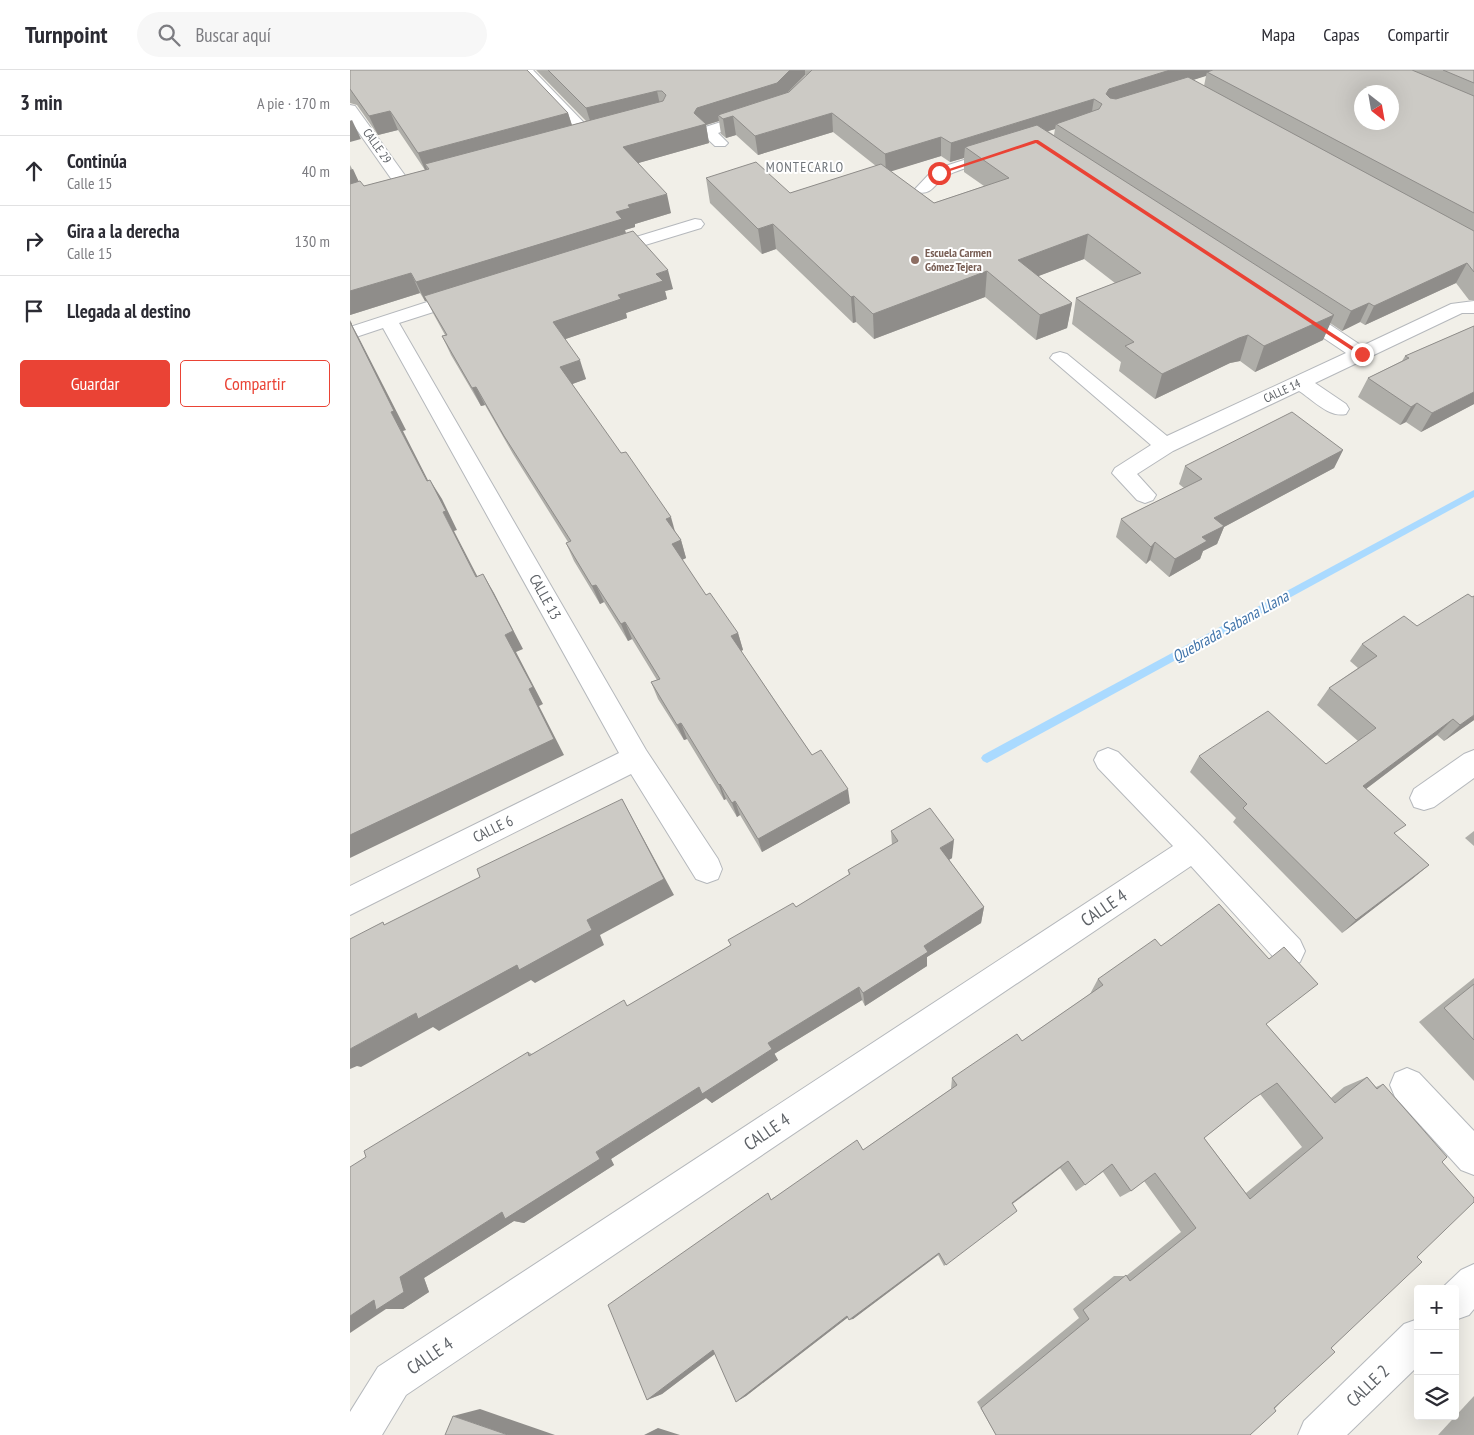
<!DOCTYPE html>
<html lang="es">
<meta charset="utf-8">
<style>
:root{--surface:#fff;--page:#f7f7f7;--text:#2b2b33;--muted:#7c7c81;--line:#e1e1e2;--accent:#ea4335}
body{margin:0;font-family:"PT Sans Narrow",sans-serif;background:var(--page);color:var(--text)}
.controls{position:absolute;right:15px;bottom:15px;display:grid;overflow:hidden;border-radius:5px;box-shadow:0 5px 20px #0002}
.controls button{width:45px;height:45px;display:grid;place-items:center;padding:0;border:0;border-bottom:1px solid var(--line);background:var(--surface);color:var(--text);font:25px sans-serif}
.compass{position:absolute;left:1004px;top:15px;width:45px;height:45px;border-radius:50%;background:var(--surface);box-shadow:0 5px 20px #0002;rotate:149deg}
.stop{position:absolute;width:15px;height:15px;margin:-11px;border:4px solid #ea4335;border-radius:50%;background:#fff}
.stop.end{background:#ea4335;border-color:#fff;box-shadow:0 1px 5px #0008}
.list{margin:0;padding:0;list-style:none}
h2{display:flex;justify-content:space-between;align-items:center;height:65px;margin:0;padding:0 20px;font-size:21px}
h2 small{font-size:16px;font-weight:400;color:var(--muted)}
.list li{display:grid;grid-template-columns:32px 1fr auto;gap:15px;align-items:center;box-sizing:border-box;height:70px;padding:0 20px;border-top:1px solid var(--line)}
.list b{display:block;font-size:19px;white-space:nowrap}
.list p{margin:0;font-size:16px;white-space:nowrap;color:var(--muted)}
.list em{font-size:16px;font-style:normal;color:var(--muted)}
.actions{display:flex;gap:10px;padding:15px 20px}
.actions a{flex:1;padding:11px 0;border:1px solid var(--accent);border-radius:5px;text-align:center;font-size:18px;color:var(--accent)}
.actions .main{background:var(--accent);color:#fff}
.icon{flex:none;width:28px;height:28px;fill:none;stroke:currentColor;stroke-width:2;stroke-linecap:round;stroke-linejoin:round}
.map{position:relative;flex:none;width:1124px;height:1365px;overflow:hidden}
header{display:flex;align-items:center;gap:30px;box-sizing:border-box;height:70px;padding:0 25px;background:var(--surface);border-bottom:1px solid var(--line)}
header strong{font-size:24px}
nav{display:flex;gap:28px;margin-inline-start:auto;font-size:18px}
.search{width:350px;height:45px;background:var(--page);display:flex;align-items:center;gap:12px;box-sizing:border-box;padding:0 18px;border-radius:28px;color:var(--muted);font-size:19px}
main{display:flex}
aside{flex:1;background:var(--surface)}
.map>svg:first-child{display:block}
</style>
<header>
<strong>Turnpoint</strong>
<div class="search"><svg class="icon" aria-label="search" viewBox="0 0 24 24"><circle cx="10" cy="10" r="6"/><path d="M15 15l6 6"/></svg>Buscar aquí</div>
<nav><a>Mapa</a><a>Capas</a><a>Compartir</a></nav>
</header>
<main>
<aside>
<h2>3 min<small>A pie · 170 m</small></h2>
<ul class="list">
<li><svg class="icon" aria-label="ahead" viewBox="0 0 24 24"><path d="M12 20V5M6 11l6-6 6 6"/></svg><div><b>Continúa</b><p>Calle 15</p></div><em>40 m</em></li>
<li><svg class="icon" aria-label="right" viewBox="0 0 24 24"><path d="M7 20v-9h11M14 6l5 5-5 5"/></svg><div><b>Gira a la derecha</b><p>Calle 15</p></div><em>130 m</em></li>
<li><svg class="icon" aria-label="arrive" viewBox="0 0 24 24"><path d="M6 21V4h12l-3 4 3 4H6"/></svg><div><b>Llegada al destino</b></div></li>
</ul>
<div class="actions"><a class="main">Guardar</a><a>Compartir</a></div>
</aside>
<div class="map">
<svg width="1124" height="1365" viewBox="0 0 1124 1365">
<rect width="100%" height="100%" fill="#f1efe8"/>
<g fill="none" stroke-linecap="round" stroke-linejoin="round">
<path fill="#aadaff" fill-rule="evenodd" d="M1124 420V427L641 691 637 693 633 691 631 688 633 685Z"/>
<g stroke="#b5b8bc" stroke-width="2">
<g id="minor">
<path d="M168 0H183L242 61 245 64 242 67H232Z"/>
<path d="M0 35 5 36 59 111 61 114 59 117H47L0 50Z"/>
<path d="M406 41 411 42 413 45 411 48 368 63 378 73 375 76H365L349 61 352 58Z"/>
<path d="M648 79 654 81 656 84 654 87C635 93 614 97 596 106 585 112 583 126 567 122L565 119 583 100Z"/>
<path d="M345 149 351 150 354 154 351 158 256 187 250 186 247 182 250 178Z"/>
<path d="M114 220 121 222 123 226 121 230 49 253 296 680 368 789 372 799 368 809 357 813 346 809 281 704 0 845V816L269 683 33 258 0 269V257Z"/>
<path d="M1124 231V243H1112L965 313 996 334 999 339 996 344C979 348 963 330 949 321L823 381 787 404 806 425 803 430 795 433 787 430 762 403 765 398 801 375 700 288 703 284 710 282 717 284 817 366 996 283 938 244 936 240 938 236 945 234 952 236 1012 276 1101 234Z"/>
<path d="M758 678 768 682 854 769 950 870 955 881 950 892 939 896 928 892 841 796 56 1325 32 1365H0V1342L28 1297 823 776 748 698 744 690 748 682Z"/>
<path d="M1124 680V708L1084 737 1074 740 1064 737 1060 728 1064 719 1114 684Z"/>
<path d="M1057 998 1069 1003 1124 1061V1105L1111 1100 1045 1027 1040 1015 1045 1003Z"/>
<path d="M1124 1194V1239L1119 1245 1105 1250V1219H1091L1111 1200Z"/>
<path d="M1068 1249V1296L997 1365H948L954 1351 1054 1254Z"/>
</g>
</g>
<use href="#minor" fill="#fff" fill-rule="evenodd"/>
</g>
<g fill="#afaea9" fill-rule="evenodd">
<path d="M0 0 218 43 222 55 236 51 186 0H1124V230H1119L1106 213 1015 255 1010 252 992 261 980 253 973 270 905 302 890 291 880 293 805 329 769 301 771 292 722 254 726 228 765 213 734 189 688 206 722 233 717 258 686 270 635 227 524 269 506 252 503 253 426 179 412 184 360 133 356 108 440 123 526 96 483 62 408 85 386 65 376 68 371 64 369 51 356 55 359 73 288 93 321 143 285 154V157L275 160 276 164 323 219 315 221 317 229 276 243 277 248 215 269 236 309 222 314 331 470 336 488 332 490 356 525 388 563 393 580 391 581 462 685 500 733 412 782 390 745 387 747 376 729 374 730 337 669 334 670 308 629 301 612 307 610 282 569 278 571 254 532 250 534 224 491 216 473 218 472 163 384 135 335 131 336 101 285 92 266 95 265 84 245 77 231H75L70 223 0 245V95L9 112 14 116 75 100 48 60 28 65 7 35 0 33ZM455 5H456L438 22ZM854 6H856L854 16 843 10ZM705 59 704 65 698 61ZM591 86 600 92 614 88V102L634 116 584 133 540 101Z"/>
<path d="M1124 256V334L1071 362 1056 352 1050 355 1008 327 1018 308 1052 291 1055 286Z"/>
<path d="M993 380 984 398 874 457 867 474 853 481 850 489 819 507 800 490 796 494 766 467 771 449 834 418 829 414 835 396Z"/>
<path d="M1012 574 1124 650 1094 671 1087 665 1016 719 1046 765 1079 795 1062 809 992 863 883 752 886 748 840 702 849 686 976 694 1008 671 967 635 979 618 1008 598 1000 591Z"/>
<path d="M541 761 602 788 599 790 634 837 631 853 577 887V896L515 936 512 930 424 984 428 990 362 1033 356 1028 261 1089 264 1095 174 1153 164 1151 74 1208 79 1222 53 1239H36L16 1087 178 982 182 984 279 935 446 837 499 805 498 800 542 775Z"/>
<path d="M1124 761V776L1115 768Z"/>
<path d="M811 876 916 954 981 1028 994 1017 1017 1007 1026 1017 1033 1014 1092 1092 1067 1187 900 1365H646L627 1332 729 1248 723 1239 764 1206H776L831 1162 794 1111 781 1121 770 1127 753 1102 726 1121 710 1098 663 1133 594 1196 588 1185 503 1249 498 1247 396 1326 386 1332 365 1284 312 1324 297 1330 423 1128 513 1080 601 1019 602 1008 672 971 740 924 748 909ZM910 1024 952 1077 896 1123 854 1068 903 1029Z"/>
<path d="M1124 908V1011L1069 952Z"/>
<path d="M1124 1326V1365H1088Z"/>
</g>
<g fill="#8f8d8a">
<path d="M440 0H455V5L429 31 383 46 386 65 376 68 373 49 368 45 369 51 356 55 359 73 278 96 273 77 344 43 347 38Z"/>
<path d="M820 0H875L857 2 856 6 756 37V24L759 19Z"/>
<path d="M307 21 311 39 242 57 236 38Z"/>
<path d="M744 29 741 47 706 54 705 59 625 84 615 77 614 88 600 92 601 73Z"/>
<path d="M40 41 48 60 28 65 19 46Z"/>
<path d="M218 43 224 62 75 94 78 101 76 102 68 83Z"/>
<path d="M482 43 483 62 408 85 405 66Z"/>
<path d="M2 50 11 69 0 72V51Z"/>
<path d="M591 67V86L536 103 535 84Z"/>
<path d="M3 99 12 119 0 122V100Z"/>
<path d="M317 124 321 143 285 154V157L275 160 277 168 74 226 77 231H75L66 212 266 142 278 135Z"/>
<path d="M423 154 426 179 412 184 408 159Z"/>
<path d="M738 164 734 189 665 215 668 190Z"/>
<path d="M1117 193 1106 213 1015 255 1024 236Z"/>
<path d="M318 200 323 219 315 221 317 229 276 243 277 248 210 271 203 252 268 225 306 204Z"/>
<path d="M637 201 635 227 524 269 523 244Z"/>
<path d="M61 203 70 223 0 245V221Z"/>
<path d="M504 226 506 252 503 253 501 227Z"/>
<path d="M722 233 717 258 686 270 690 245Z"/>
<path d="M1019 233 1010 252 992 261 1001 241Z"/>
<path d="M984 245 973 270 905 302 914 276Z"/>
<path d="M0 250 2 254V255L9 268 56 360 53 361 88 430 77 411 41 342 0 256Z"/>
<path d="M898 265 890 291 880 293 805 329 812 304 889 268Z"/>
<path d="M230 290 236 309 217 316 210 297Z"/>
<path d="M126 317 135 335 131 336 122 318Z"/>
<path d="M1124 322V334L1071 362 1082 343Z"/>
<path d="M1067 333 1056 352 1050 355 1061 337Z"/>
<path d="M993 380 984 398 874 457 867 474 853 481 850 489 819 507 825 489 852 467 864 448Z"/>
<path d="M80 410 92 429 107 460 104 461 137 525 126 507 93 442Z"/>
<path d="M321 447 326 465 316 449Z"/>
<path d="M331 470 336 488 327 492 322 474Z"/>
<path d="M805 472 800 490 796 494 801 477Z"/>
<path d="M133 504 144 523 173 579 166 582 193 634 189 636 214 685 0 788V765L179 619 155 565Z"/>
<path d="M246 515 254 532 250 534 242 516Z"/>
<path d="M275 552 282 569 278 571 271 554Z"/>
<path d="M388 563 393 580 385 583 381 566Z"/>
<path d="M1124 645V650L1094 671 1110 655Z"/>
<path d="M1103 649 1087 665 1000 731 1013 716Z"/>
<path d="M331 653 337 669 334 670 327 655Z"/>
<path d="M370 714 376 729 374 730 369 715Z"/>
<path d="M498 719 500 733 412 782 408 769Z"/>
<path d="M272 729 324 825 250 865 254 875 185 913 181 910 89 961 83 957 11 997 7 996 0 999V979L237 850Z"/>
<path d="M385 731 390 745 387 747 382 733Z"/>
<path d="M604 770 602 788 589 796 590 778Z"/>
<path d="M1079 795 1062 809 992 863 1006 850Z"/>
<path d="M634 837 631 853 577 887V896L515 936 513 923 574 876Z"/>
<path d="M509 917 512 930 424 984 418 973Z"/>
<path d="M422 979 428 990 362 1033 356 1028 261 1089 264 1095 174 1153 164 1151 74 1208 79 1222 53 1239H36L0 1263V1246L50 1207 349 1017Z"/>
<path d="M718 1091 710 1098 657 1138 662 1133Z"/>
<path d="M589 1183 588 1185 503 1249 499 1250Z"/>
<path d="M501 1245 396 1326 386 1332 497 1246Z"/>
<path d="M374 1277 312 1324 297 1330 363 1280Z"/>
<path d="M130 1339 205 1365H158L103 1346Z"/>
<path d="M308 1358 330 1365H294Z"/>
</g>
<g fill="#cccac5" stroke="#8f8d8a" fill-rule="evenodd">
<path d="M0 0H177L218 43 68 83 40 41 19 46 0 19Z"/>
<path d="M198 0H440L427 13 347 38 344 43 356 54 273 77 317 124 278 135 280 138 266 142 272 149 66 212 61 203 0 221V114L10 111 14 116 79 99 75 94 313 31 316 25 312 21H307L236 38Z"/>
<path d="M462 0H820L759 19 756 24 760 28 766 29 838 7 1124 161V202L1117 193 1024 236 1019 233 1001 241 706 54 749 39 752 34 744 29 601 73 591 67 535 84 482 43 405 66 383 46 373 49 368 45 439 22Z"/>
<path d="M863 0H1062L1124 26V143L857 2ZM1012 22H1042V52H1012Z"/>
<path d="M1093 0H1124V13Z"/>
<path d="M687 55 984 245 914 276 898 265 889 268 812 304 775 276 784 272 726 228 791 203 738 164 668 190 722 233 690 245 637 201 523 244 504 226 501 227 423 154 408 159 356 108 406 92 440 123 531 94 584 133 659 108 615 77Z"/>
<path d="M283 161 318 200 306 204 313 211 268 225 271 229 203 252 230 290 210 297 271 383 276 382 321 447 316 449 331 470 322 474 356 525 360 523 388 563 381 566 429 637 462 685 471 680 498 719 408 769 385 731 382 733 370 714 369 715 331 653 327 655 301 612 310 609 275 552 271 554 246 515 242 516 216 473 221 471 154 366 126 317 122 318 92 266 97 265 74 226Z"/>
<path d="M0 252 44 341 41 342 77 411 80 410 96 441 93 442 126 507 133 504 163 561 155 565 183 617 179 619 204 669 0 765Z"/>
<path d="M1124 256V322L1082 343 1067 333 1061 337 1018 308 1059 288 1055 286Z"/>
<path d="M942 342 993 380 864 448 874 456 852 467 857 471 825 489 805 472 801 477 771 449 852 409 835 396Z"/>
<path d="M1118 524 1122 527 1124 526V645L1110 655 1103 649 1013 716 1056 755 1044 763 1079 795 1006 850 893 738 897 734 849 686 918 641 976 694 1026 658 979 618 1027 586 1012 574 1054 546 1067 556Z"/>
<path d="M272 729 314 809 237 850 242 860 169 900 167 895 68 949 66 943 0 979V869L33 852 34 855 130 807 127 799Z"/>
<path d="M580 738 604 770 590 778 634 837 574 876 578 882 513 923 509 917 418 973 422 979 352 1024 349 1017 246 1082 250 1089 155 1149 152 1142 50 1207 54 1222 26 1240 24 1230 0 1246V1097L16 1087 14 1081 178 982 179 986 274 930 277 936 381 875 378 870 443 833 446 837 500 804 498 800 548 771 541 761Z"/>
<path d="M869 834 919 889 934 877 968 914 916 954 985 1033 1017 1007 1027 1019 1033 1014 1097 1087 1092 1092 1124 1128V1132L1067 1187 1072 1192 981 1278 985 1282 924 1338 926 1341 900 1365H646L631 1338 739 1249 733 1240 776 1205 780 1211 846 1158 805 1103 781 1121 762 1094 735 1115 718 1091 662 1133 667 1141 596 1195 589 1183 499 1250 497 1246 386 1332 363 1280 297 1330 258 1235 418 1123 421 1130 507 1070 513 1080 607 1015 602 1008 667 964 672 971 753 915 748 909 805 869 811 876ZM927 1013 973 1068 900 1129 854 1068 903 1029Z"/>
<path d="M1124 914V970L1094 938Z"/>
<path d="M103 1346 158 1365H95Z"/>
</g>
<path fill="#ea4335" d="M685 70H688L1014 284 1009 285 686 73 591 104 587 103Z"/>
<circle fill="#8d6e63" stroke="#fff" stroke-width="2" cx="565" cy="190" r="5"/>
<g text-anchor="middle" stroke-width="4" stroke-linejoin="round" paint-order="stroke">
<g font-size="12" fill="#5f6368" stroke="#fff">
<text transform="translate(27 76) rotate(55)" y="4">CALLE 29</text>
<text transform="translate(932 321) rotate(-25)" y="4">CALLE 14</text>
</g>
<g font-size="12" font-weight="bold" fill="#785e54" stroke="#fff" text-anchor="start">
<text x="575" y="187">Escuela Carmen<tspan x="575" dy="14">Gómez Tejera</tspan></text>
</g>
<g font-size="14" letter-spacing="1" fill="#70757a" stroke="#fff">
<text x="455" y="102">MONTECARLO</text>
</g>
<g font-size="15" fill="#5f6368" stroke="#fff">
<text transform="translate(195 527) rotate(61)" y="5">CALLE 13</text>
<text transform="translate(143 759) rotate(-26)" y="5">CALLE 6</text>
</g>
<g font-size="16" font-style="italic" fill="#4174aa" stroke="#fff">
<text transform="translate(880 556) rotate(-29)" y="6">Quebrada Sabana Llana</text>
</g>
<g font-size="18" fill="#5f6368" stroke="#fff">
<text transform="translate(754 838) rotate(-34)" y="6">CALLE 4</text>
<text transform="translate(417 1062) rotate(-34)" y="6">CALLE 4</text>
<text transform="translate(80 1286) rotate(-34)" y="6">CALLE 4</text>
<text transform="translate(1018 1316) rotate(-44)" y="6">CALLE 2</text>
</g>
</g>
</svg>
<div class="controls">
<button>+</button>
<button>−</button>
<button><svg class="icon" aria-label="layers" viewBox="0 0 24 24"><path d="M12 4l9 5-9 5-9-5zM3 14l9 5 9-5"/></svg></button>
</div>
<svg class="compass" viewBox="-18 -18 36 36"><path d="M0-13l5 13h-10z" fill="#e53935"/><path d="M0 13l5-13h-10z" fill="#7c7c81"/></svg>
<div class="stop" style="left:589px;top:103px"></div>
<div class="stop end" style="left:1012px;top:284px"></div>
</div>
</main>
